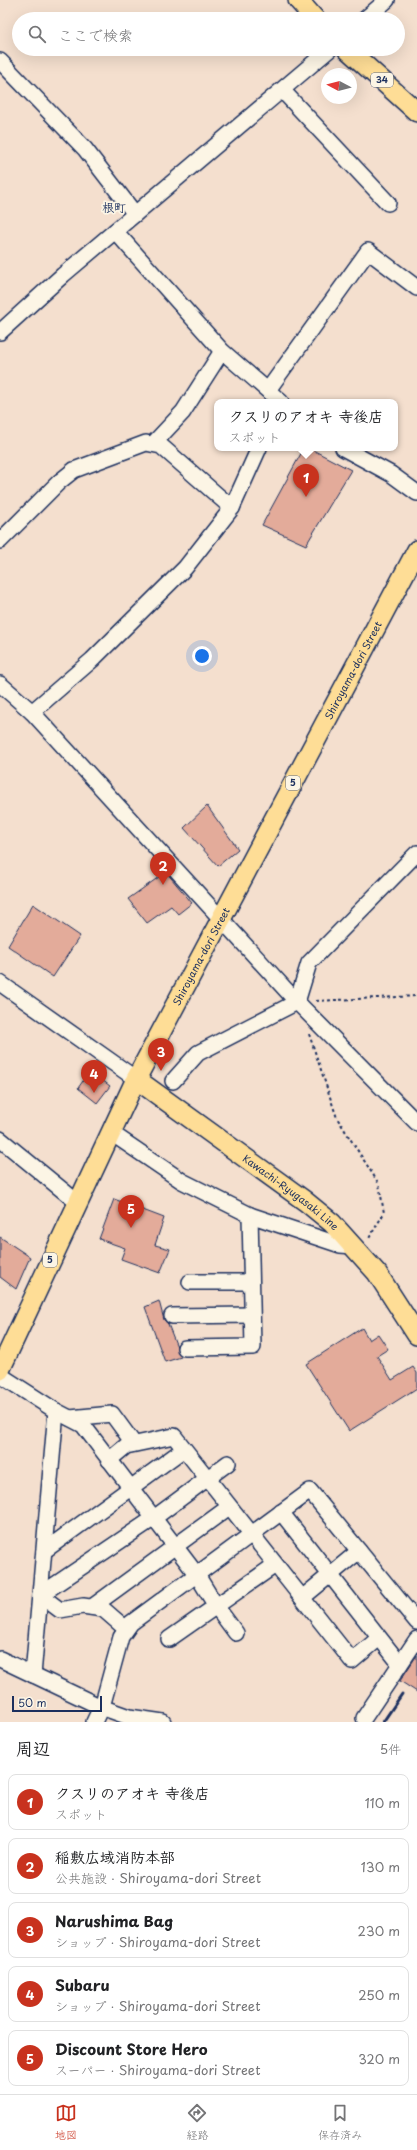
<!DOCTYPE html>
<html lang="ja">
<meta charset="utf-8">
<style>
:root{--surface:#fff;--page:#f6f6f6;--text:#202124;--muted:#757577;--line:#e0e0e0;--accent:#c8321e}
body{margin:0;font-family:"Playpen Sans","Klee One",sans-serif;background:var(--page);color:var(--text)}
.compass{position:absolute;left:321px;top:68px;width:36px;height:36px;border-radius:50%;background:var(--surface);box-shadow:0 4px 16px #0002;rotate:277deg}
.scale{position:absolute;left:12px;bottom:10px;width:90px;box-sizing:border-box;padding-left:4px;border:2px solid #1b2f5e;border-top:0;font-size:11px;line-height:14px;white-space:nowrap;color:#1b2f5e;-webkit-text-stroke:3px #fcf5e5;paint-order:stroke}
.you{position:absolute;left:202px;top:656px;width:14px;height:14px;margin:-10px;border:3px solid #fff;border-radius:50%;background:#1a73e8;box-shadow:0 0 0 6px #1a73e833}
.badge{display:grid;place-items:center;width:26px;height:26px;border-radius:50%;background:var(--accent);color:#fff;font-size:13px;font-weight:700}
.pin{position:absolute;translate:-50% -33px;filter:drop-shadow(0 1px 2px #0008)}
.pin::after{content:'';position:absolute;top:21px;width:14px;height:12px;background:inherit;clip-path:polygon(0 0,100% 0,50% 100%)}
.popup{position:absolute;left:214px;top:399px;width:184px;height:52px;box-sizing:border-box;display:grid;place-content:center;border-radius:8px;background:var(--surface);filter:drop-shadow(0 1px 3px #0005);font-size:13px;white-space:nowrap;color:var(--muted)}
.popup b{font-size:15px;color:var(--text)}
.popup::after{content:'';position:absolute;left:50%;top:100%;margin-left:-8px;border:8px solid transparent;border-top-color:var(--surface)}
.list{margin:0;padding:0;list-style:none}
h2{display:flex;justify-content:space-between;align-items:center;height:52px;margin:0;padding:0 16px;font-size:17px}
h2 small{font-size:13px;font-weight:400;color:var(--muted)}
.list li{display:grid;grid-template-columns:26px 1fr auto;gap:12px;align-items:center;box-sizing:border-box;height:56px;margin:0 8px 8px;padding:0 8px;border:1px solid var(--line);border-radius:8px}
.list b{display:block;font-size:15px;white-space:nowrap}
.list p{margin:0;font-size:13px;white-space:nowrap;color:var(--muted)}
.list em{font-size:13px;font-style:normal;color:var(--muted)}
.icon{flex:none;width:22px;height:22px;fill:none;stroke:currentColor;stroke-width:2;stroke-linecap:round;stroke-linejoin:round}
.map{position:relative;flex:none;width:417px;height:1722px;overflow:hidden}
.search{position:absolute;background:var(--surface);box-shadow:0 4px 16px #0002;left:12px;right:12px;top:12px;height:44px;display:flex;align-items:center;gap:10px;box-sizing:border-box;padding:0 14px;border-radius:22px;color:var(--muted);font-size:15px}
.sheet{height:372px;background:var(--surface)}
nav{display:flex;justify-content:space-around;align-items:center;box-sizing:border-box;height:56px;border-top:1px solid var(--line);background:var(--surface);font-size:11px;color:var(--muted)}
nav a{display:grid;justify-items:center;gap:2px}
nav .on{color:var(--accent)}
.map>svg:first-child{display:block}
</style>
<div class="map">
<svg width="417" height="1722" viewBox="0 0 417 1722">
<rect width="100%" height="100%" fill="#f4dfce"/>
<filter id="ink" filterUnits="userSpaceOnUse"><feTurbulence type="fractalNoise" baseFrequency=".025" numOctaves="2"/><feDisplacementMap in="SourceGraphic" scale="8" xChannelSelector="R" yChannelSelector="G"/><feConvolveMatrix kernelMatrix="1 2 1 2 8 2 1 2 1" color-interpolation-filters="sRGB"/></filter>
<g filter="url(#ink)">
<g fill="#e3ab9a" stroke="#1b2f5e">
<path d="M304 448H309L351 470 306 545 262 525Z"/>
<path d="M207 806 238 849 218 866 184 828Z"/>
<path d="M166 872 192 903 178 914 171 906 147 923 128 899Z"/>
<path d="M33 904 80 936 53 977 8 946Z"/>
<path d="M90 1071 110 1086 97 1103 78 1088Z"/>
<path d="M114 1199 164 1218 155 1245 170 1249 160 1273 121 1259 125 1248 99 1239Z"/>
<path d="M0 1237 30 1257 16 1289 0 1277Z"/>
<path d="M159 1301 164 1320 168 1324 181 1357 165 1362 145 1307Z"/>
<path d="M362 1328 369 1340 378 1334 388 1349 377 1356 392 1380 413 1367 417 1373V1388L349 1431 306 1364Z"/>
<path d="M417 1655V1692L400 1681Z"/>
</g>
<g fill="none" stroke-linecap="round" stroke-linejoin="round">
<g stroke="#1b2f5e" stroke-width="18">
<g id="minor">
<path d="M365 19 387 0"/>
<path d="M0 61 85 149 135 214"/>
<path d="M282 90 388 203"/>
<path d="M115 231 222 351 281 402"/>
<path d="M0 332 63 275 330 49"/>
<path d="M268 390 368 251 417 288"/>
<path d="M153 444 183 412 222 351"/>
<path d="M343 448 391 474 417 493"/>
<path d="M0 541 59 482 74 470 146 443 161 446 232 508"/>
<path d="M0 684 32 712 297 1002 417 1123"/>
<path d="M32 712 92 660 185 568 232 508 259 448"/>
<path d="M0 983 136 1079"/>
<path d="M173 1081 198 1053 297 1002 309 963 417 853"/>
<path d="M110 1132 182 1181 250 1215 340 1245 354 1246"/>
<path d="M0 1139 77 1202"/>
<path d="M190 1282H251"/>
<path d="M172 1316 252 1315"/>
<path d="M185 1348 253 1347 250 1215"/>
<path d="M0 1375 56 1411 83 1425 197 1575 216 1606 236 1633"/>
<path d="M70 1418 112 1414 134 1444"/>
<path d="M109 1460 126 1446 174 1436 352 1661 379 1638"/>
<path d="M281 1512 400 1664"/>
<path d="M44 1551 184 1449"/>
<path d="M302 1598 359 1551"/>
<path d="M92 1607 229 1507"/>
<path d="M126 1629 103 1609 83 1606 60 1610 40 1595 154 1518 228 1463"/>
<path d="M169 1639 275 1565"/>
<path d="M0 1659 101 1707 129 1717 163 1722"/>
<path d="M33 1675 56 1411"/>
<path d="M364 1718 417 1639"/>
<path d="M94 1722 103 1703 121 1637 131 1623 310 1491 417 1622"/>
</g>
</g>
<g stroke="#1b2f5e" stroke-width="22">
<g id="major">
<path d="M298 0 315 19"/>
<path d="M347 49 417 112"/>
<path id="s1" d="M136 1079 305 1201 332 1223 377 1273 417 1335"/>
<path id="s2" d="M0 1370 136 1079 417 550"/>
</g>
</g>
<g stroke="#1b2f5e" stroke-width="2" stroke-dasharray="3 3" stroke-linecap="butt">
<path d="M316 1001 417 996"/>
<path d="M309 1034 337 1118 379 1184 384 1213 368 1240"/>
</g>
<use href="#minor" stroke="#fcf5e5" stroke-width="15"/>
<use href="#major" stroke="#fedd96" stroke-width="19"/>
<path stroke="#1b2f5e" stroke-width="3" d="M383 1722 402 1694"/>
</g>
</g>
<g text-anchor="middle" stroke-width="3.5" stroke-linejoin="round" paint-order="stroke">
<g fill="#fcf5e5" stroke="#5e6a86" stroke-width="1">
<rect x="371" y="73" width="22" height="14" rx="3"/>
<rect x="286" y="776" width="14" height="14" rx="3"/>
<rect x="43" y="1253" width="14" height="14" rx="3"/>
</g>
<g font-size="9" font-weight="bold" fill="#1b2f5e">
<text x="382" y="83">34</text>
<text x="293" y="786">5</text>
<text x="50" y="1263">5</text>
</g>
<g font-size="10" fill="#1b2f5e" stroke="#fcf5e5">
<text dy="4" stroke="none"><textPath href="#s2" startOffset="784">Shiroyama-dori Street</textPath></text>
<text dy="4" stroke="none"><textPath href="#s2" startOffset="460">Shiroyama-dori Street</textPath></text>
<text dy="4" stroke="none"><textPath href="#s1" startOffset="192">Kawachi-Ryugasaki Line</textPath></text>
</g>
<g font-size="12" font-weight="bold" fill="#1b2f5e" stroke="#fcf5e5">
<text x="114" y="212">根町</text>
</g>
</g>
</svg>
<svg class="compass" viewBox="-18 -18 36 36"><path d="M0-13l5 13h-10z" fill="#e53935"/><path d="M0 13l5-13h-10z" fill="#757577"/></svg>
<div class="scale">50 m</div>
<div class="you"></div>
<div class="pin badge" style="left:306px;top:497px">1</div>
<div class="popup"><b>クスリのアオキ 寺後店</b>スポット</div>
<div class="pin badge" style="left:163px;top:885px">2</div>
<div class="pin badge" style="left:161px;top:1071px">3</div>
<div class="pin badge" style="left:94px;top:1093px">4</div>
<div class="pin badge" style="left:131px;top:1228px">5</div>
<div class="search"><svg class="icon" aria-label="search" viewBox="0 0 24 24"><circle cx="10" cy="10" r="6"/><path d="M15 15l6 6"/></svg>ここで検索</div>
</div>
<section class="sheet">
<h2>周辺<small>5件</small></h2>
<ul class="list">
<li><span class="badge">1</span><div><b>クスリのアオキ 寺後店</b><p>スポット</p></div><em>110 m</em></li>
<li><span class="badge">2</span><div><b>稲敷広域消防本部</b><p>公共施設 · Shiroyama-dori Street</p></div><em>130 m</em></li>
<li><span class="badge">3</span><div><b>Narushima Bag</b><p>ショップ · Shiroyama-dori Street</p></div><em>230 m</em></li>
<li><span class="badge">4</span><div><b>Subaru</b><p>ショップ · Shiroyama-dori Street</p></div><em>250 m</em></li>
<li><span class="badge">5</span><div><b>Discount Store Hero</b><p>スーパー · Shiroyama-dori Street</p></div><em>320 m</em></li>
</ul>
</section>
<nav>
<a class="on"><svg class="icon" aria-label="map" viewBox="0 0 24 24"><path d="M3 6l6-2 6 2 6-2v14l-6 2-6-2-6 2zM9 4v14M15 6v14"/></svg>地図</a>
<a><svg class="icon" aria-label="directions" viewBox="0 0 24 24"><path d="M12 3l9 9-9 9-9-9zM9 14v-3h6M13 9l2 2-2 2"/></svg>経路</a>
<a><svg class="icon" aria-label="saved" viewBox="0 0 24 24"><path d="M7 4h10v16l-5-4-5 4z"/></svg>保存済み</a>
</nav>
